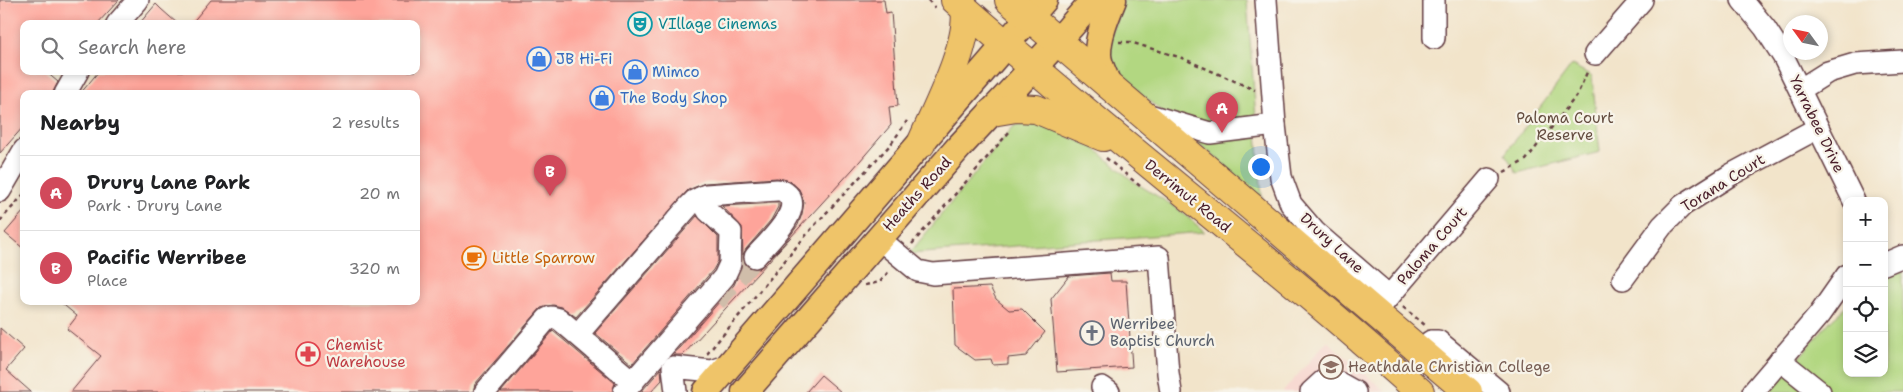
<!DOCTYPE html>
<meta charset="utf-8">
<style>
:root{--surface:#fff;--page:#f2f2f2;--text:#202124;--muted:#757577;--line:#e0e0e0;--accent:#d1495b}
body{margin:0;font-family:"Shantell Sans",sans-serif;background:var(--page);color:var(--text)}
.controls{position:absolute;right:15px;bottom:15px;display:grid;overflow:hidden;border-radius:10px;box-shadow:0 2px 8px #0003}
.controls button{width:45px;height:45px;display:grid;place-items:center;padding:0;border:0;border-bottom:1px solid var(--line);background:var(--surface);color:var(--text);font:25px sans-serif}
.compass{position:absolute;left:1783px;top:15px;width:45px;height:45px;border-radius:50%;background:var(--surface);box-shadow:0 2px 8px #0003;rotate:303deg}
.you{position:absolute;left:1260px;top:166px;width:18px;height:18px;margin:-12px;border:4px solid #fff;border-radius:50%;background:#1a73e8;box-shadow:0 0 0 8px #1a73e833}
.badge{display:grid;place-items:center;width:32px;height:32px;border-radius:50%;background:var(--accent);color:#fff;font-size:16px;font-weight:700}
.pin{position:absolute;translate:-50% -41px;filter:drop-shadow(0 1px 2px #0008)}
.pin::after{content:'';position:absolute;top:26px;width:18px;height:15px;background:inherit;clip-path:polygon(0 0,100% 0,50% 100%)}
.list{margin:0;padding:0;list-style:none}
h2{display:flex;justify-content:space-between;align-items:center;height:65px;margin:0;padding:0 20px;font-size:21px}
h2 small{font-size:16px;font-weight:400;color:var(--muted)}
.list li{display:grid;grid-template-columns:32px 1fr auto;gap:15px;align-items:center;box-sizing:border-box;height:75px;padding:0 20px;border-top:1px solid var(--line)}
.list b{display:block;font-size:19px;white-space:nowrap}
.list p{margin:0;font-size:16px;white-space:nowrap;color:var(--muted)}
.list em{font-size:16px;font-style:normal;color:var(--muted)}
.icon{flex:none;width:28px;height:28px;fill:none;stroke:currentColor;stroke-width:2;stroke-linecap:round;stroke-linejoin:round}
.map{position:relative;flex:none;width:1903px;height:392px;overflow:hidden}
.search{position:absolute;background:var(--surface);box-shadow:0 2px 8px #0003;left:20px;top:20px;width:400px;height:55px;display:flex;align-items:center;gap:12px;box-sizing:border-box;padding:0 18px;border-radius:10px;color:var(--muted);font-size:19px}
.panel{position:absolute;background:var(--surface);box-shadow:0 2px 8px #0003;left:20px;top:90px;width:400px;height:215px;border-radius:10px}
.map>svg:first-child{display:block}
</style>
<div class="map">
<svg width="1903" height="392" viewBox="0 0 1903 392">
<rect width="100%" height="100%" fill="#f7f3e8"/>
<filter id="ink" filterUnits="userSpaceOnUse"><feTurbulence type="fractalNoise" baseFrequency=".02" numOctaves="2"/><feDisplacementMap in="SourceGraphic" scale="10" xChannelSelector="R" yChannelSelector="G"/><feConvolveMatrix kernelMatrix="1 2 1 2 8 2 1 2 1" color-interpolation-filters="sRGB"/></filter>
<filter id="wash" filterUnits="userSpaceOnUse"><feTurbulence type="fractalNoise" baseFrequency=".0096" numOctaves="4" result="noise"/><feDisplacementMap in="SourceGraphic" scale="20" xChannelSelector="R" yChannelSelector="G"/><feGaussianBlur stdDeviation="1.12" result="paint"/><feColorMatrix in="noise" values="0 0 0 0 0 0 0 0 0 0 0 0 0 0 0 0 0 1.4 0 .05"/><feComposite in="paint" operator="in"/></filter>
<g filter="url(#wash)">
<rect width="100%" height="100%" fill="#f2e4ca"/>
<path fill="#f7d0ca" d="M1327 341 1386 392H1283Z"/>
<g fill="#b2d781" stroke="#7e7b56">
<path d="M1123 0H1247L1262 198 1110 67 1106 48Z"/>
<path d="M1572 65 1592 76 1600 152 1517 173 1505 154Z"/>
<path d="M1029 119 1093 147 1134 182 1177 208 1205 232 909 254 1013 127Z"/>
<path d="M1903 271V392H1770L1831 320 1847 306V373H1884V278Z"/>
</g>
<g id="blocks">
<g fill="#fea49a">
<path d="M0 0H119L97 24H24V71H45L58 82 52 94H24V126L0 153Z"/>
<path d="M211 0H884L886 13 891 12 898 106 889 107 891 125 853 169 683 355H673L734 285 741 269 743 256V261L747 267 753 269H759L784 244 798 225 802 214 804 202 799 189 790 181 777 178 705 183 688 190 576 317 562 307 553 305 541 308 475 384 473 392H71L101 356 67 329 77 316 59 301H416V94H80L99 71H416V24H191Z"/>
<path d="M156 4 161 9 178 24H139Z"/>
<path d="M778 203V207L771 220 746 249 743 255 742 227 722 206Z"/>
<path d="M24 211V249L5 233Z"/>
<path d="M697 216 718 237V261L713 270 632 364 595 333Z"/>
<path d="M1110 273 1111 281H1126L1132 367 1057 372 1051 299 1069 276Z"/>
<path d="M990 287 996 299 1009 310 1022 309 1045 332 1026 356 1008 358V364L993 365 991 359 975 360 955 345 953 289Z"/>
<path d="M0 328 24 349 6 370 31 392H0Z"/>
<path d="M553 331 615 383 612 392H501Z"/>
<path d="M661 369 662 380 651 392H641Z"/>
<path d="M821 375 841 392H806Z"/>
</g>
</g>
</g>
<g filter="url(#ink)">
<use href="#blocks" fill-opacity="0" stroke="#633d43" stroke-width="1"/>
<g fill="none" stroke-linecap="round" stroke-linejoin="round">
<path stroke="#d0bdaa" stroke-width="21" stroke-dasharray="21 11" stroke-linecap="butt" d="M716 301 755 257"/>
<g stroke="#633d43" stroke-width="24">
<g id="minor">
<path d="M1266 0 1275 125 1281 177 1291 204 1315 232 1389 296"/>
<path d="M1434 0V38"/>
<path d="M1742 0 1765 28 1783 56 1854 201"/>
<path d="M117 24 138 0"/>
<path d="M1595 54 1642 0"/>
<path d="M1801 89 1828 72 1855 64 1903 61"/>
<path d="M65 94 78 71"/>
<path d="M1146 114 1210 133 1275 125"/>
<path d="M0 191 24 150"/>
<path d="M878 238 918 271 933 274 1159 257 1168 373 1171 392"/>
<path d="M1884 264 1903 256"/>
<path d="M1623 279 1662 226 1683 205 1732 174 1818 128"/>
<path d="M1381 306 1489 179"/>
<path d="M578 334 689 206 694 201 706 195 777 190C782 190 784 191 788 195 803 211 766 244 755 257"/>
<path d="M1420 351 1431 341H1438L1499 392"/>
<path d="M1780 360 1820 392"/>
<path d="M1102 387 1109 392"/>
<path d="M485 392 547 319 551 317 559 319 633 382"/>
<path d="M624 392 724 277 730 264 731 232 708 211 700 198"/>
<path d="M676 392 673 367 712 371 729 365"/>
<path d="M1311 392 1323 381 1339 383 1355 392"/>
<path d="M1753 392 1819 315 1847 275"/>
</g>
</g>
<g stroke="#633d43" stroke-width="29">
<g id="major">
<path d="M1108 85C1105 75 1098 65 1098 54 1098 36 1106 17 1113 0"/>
<path d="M706 392 1044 0"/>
<path d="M745 392 959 147 1058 41 1094 0"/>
</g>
</g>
<g stroke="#633d43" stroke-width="30">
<g id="highway">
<path d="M955 0C987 29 1020 56 1053 84 1175 187 1301 285 1420 392"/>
<path d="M1009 0 1468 392"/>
<path d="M992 112 1016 108 1036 109 1103 137"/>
<path d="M921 144C935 111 971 43 965 9"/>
</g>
</g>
<g stroke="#633d43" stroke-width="2.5" stroke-dasharray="4 4" stroke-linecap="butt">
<path d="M928 0 935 8"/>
<path d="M1119 42H1130L1182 58 1255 90"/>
<path d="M37 94 41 90 45 94"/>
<path d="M1106 158 1140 186"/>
<path d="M1504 172 1526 160 1577 95 1588 70"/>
<path d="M0 221 24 194"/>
<path d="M912 244 1010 131"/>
<path d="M865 285 880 282 889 271"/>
<path d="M1403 307 1426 326"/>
<path d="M707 354 813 227 891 144 907 121"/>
</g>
<use href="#minor" stroke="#fff" stroke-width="21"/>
<use href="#major" stroke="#efc469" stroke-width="26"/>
<use href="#highway" stroke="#efc469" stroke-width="28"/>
</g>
</g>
<defs>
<g id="theatre-ring" transform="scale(1.25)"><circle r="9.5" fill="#f7f3e8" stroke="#0f9aa8" stroke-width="1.5"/><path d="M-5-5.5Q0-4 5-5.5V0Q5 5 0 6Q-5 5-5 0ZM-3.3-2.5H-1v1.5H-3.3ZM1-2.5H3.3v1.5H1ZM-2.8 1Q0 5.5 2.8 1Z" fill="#0f9aa8"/></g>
<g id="shop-ring" transform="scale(1.25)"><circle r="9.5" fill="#f7f3e8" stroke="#3f7fe0" stroke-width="1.5"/><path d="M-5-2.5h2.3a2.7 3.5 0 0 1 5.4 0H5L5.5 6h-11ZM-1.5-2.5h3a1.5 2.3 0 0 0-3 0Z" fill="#3f7fe0"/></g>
<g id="cafe-ring" transform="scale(1.25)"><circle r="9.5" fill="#f7f3e8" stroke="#e8710a" stroke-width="1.5"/><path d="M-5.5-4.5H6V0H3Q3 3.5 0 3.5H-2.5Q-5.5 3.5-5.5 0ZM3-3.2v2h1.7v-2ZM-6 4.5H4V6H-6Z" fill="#e8710a"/></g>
<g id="church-ring" transform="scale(1.25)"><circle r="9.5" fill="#f7f3e8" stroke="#6b7280" stroke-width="1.5"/><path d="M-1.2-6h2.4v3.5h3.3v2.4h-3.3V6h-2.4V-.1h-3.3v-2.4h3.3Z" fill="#6b7280"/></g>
<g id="pharmacy-ring" transform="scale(1.25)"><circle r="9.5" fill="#f7f3e8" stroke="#e0444e" stroke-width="1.5"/><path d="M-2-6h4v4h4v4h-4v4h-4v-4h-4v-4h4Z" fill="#e0444e"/></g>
<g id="school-ring" transform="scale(1.25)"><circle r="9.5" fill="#f7f3e8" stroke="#8d6e63" stroke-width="1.5"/><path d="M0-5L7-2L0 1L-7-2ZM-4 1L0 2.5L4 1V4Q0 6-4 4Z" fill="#8d6e63"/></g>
</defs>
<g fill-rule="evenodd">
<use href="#theatre-ring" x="640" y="24"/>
<use href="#shop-ring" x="539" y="59"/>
<use href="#shop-ring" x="635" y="72"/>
<use href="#shop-ring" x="602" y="98"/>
<use href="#cafe-ring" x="474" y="258"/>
<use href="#church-ring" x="1092" y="333"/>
<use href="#pharmacy-ring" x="308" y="354"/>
<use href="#school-ring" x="1331" y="367"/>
</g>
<g text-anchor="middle" stroke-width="4.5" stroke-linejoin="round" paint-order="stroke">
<g font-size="15" fill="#0d838f" stroke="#f7f3e8" text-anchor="start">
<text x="658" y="29">VIllage Cinemas</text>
</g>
<g font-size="15" fill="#366cbe" stroke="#f7f3e8" text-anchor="start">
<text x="556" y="64">JB Hi-Fi</text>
<text x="652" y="77">Mimco</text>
<text x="620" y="103">The Body Shop</text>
</g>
<g font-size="15" fill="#644d40" stroke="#f7f3e8">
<text x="1565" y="123">Paloma Court<tspan x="1565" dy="17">Reserve</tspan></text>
</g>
<g font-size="15" fill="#4a1f2b" stroke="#f7f3e8">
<text transform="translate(1817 124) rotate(64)" y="5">Yarrabee Drive</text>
<text transform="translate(1723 183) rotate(-32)" y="5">Torana Court</text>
<text transform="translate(917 194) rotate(-48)" y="5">Heaths Road</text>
<text transform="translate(1188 196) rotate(39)" y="5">Derrimut Road</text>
<text transform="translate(1332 243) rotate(43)" y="5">Drury Lane</text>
<text transform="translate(1432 246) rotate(-49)" y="5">Paloma Court</text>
</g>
<g font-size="15" fill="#c56008" stroke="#f7f3e8" text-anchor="start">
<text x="492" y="263">Little Sparrow</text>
</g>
<g font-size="15" fill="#5b616d" stroke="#f7f3e8" text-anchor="start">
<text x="1110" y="329">Werribee<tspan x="1110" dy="17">Baptist Church</tspan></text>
</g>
<g font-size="15" fill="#be3a42" stroke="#f7f3e8" text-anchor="start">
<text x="326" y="350">Chemist<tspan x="326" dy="17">Warehouse</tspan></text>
</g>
<g font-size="15" fill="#785e54" stroke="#f7f3e8" text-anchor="start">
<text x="1348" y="372">Heathdale Christian College</text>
</g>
</g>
</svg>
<div class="controls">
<button>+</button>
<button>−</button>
<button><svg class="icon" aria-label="locate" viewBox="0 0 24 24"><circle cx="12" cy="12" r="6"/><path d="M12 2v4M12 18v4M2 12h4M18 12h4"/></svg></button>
<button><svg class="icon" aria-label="layers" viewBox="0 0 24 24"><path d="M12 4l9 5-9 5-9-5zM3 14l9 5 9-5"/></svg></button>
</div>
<svg class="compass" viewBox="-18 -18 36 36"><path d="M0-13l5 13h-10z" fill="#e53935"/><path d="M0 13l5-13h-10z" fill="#757577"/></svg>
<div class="you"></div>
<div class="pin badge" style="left:1222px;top:133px">A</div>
<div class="pin badge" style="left:550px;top:196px">B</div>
<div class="search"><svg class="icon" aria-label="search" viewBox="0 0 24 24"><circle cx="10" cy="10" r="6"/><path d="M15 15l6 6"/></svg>Search here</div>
<section class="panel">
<h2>Nearby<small>2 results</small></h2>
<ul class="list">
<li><span class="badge">A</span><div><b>Drury Lane Park</b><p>Park · Drury Lane</p></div><em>20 m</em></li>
<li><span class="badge">B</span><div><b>Pacific Werribee</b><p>Place</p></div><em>320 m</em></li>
</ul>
</section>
</div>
